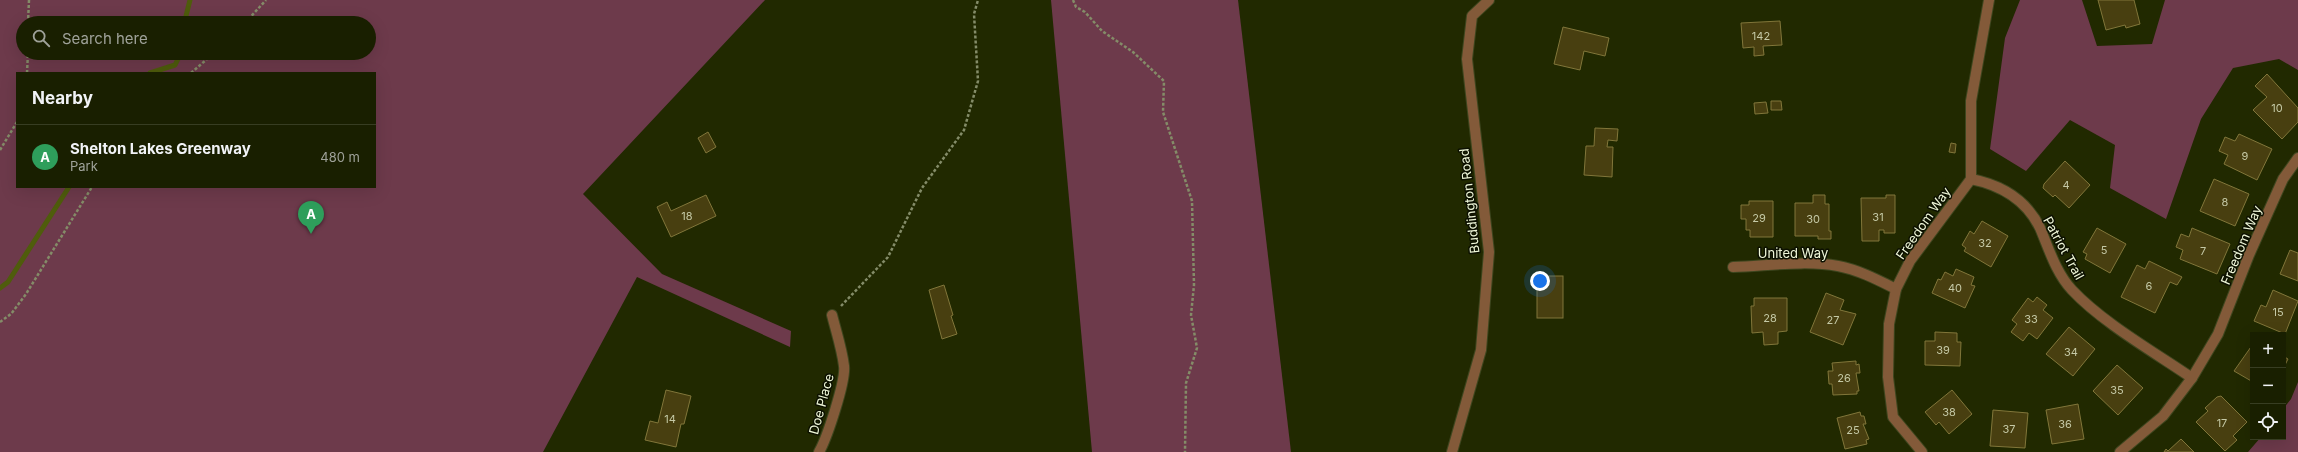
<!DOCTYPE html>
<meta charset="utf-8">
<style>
:root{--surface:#191f00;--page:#22270a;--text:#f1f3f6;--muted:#9fa299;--line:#373d22;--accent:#db2777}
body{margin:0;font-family:Inter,sans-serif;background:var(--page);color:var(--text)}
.controls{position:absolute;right:12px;bottom:12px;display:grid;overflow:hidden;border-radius:0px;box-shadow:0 4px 16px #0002}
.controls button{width:36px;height:36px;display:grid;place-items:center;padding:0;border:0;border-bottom:1px solid var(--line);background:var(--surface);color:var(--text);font:20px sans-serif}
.you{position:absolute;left:1540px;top:281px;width:14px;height:14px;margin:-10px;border:3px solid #fff;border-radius:50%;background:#1a73e8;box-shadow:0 0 0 6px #1a73e833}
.badge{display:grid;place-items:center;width:26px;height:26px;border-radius:50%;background:var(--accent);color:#fff;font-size:13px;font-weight:700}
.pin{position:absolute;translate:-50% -33px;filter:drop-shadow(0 1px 2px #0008)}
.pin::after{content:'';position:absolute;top:21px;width:14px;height:12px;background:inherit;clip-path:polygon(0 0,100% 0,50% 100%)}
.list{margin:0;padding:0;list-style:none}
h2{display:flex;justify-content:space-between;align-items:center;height:52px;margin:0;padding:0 16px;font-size:17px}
h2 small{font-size:13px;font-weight:400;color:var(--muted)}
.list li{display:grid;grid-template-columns:26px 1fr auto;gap:12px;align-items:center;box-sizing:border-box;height:64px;padding:0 16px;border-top:1px solid var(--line)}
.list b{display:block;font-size:15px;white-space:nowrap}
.list p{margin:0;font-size:13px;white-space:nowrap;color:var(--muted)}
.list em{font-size:13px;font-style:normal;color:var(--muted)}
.icon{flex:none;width:22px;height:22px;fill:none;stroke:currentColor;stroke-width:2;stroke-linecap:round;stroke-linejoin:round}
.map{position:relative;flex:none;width:2298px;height:452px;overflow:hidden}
.search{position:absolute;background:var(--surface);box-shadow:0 4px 16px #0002;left:16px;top:16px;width:360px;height:44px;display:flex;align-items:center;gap:10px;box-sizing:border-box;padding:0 14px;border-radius:22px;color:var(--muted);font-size:15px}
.panel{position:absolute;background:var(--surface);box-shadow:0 4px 16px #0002;left:16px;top:72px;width:360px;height:116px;border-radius:0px}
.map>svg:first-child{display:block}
</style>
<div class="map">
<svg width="2298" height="452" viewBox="0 0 2298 452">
<rect width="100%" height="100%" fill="#212900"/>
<g fill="#6d3a4b" fill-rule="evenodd">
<path d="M0 0H765L583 194 662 274 791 331 790 347 637 277 543 452H0ZM23 23H369V53H23ZM17 73H375V187H17Z"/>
<path d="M1051 0H1238L1291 452H1092Z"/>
<path d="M2020 0H2082L2097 46 2152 44 2165 0H2298V70L2279 59 2233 68 2201 119 2166 219 2110 188 2115 145 2070 120 2026 171 1990 149 2005 38Z"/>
<path d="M2298 382V452H2248L2261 437H2283V409L2291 399Z"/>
</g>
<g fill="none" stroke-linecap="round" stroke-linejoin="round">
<g stroke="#4f5c0c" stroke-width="5">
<path d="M187 23 186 16 190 0"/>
<path d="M150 73 175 65 181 53"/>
<path d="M0 288 8 282 69 187"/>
</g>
</g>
<g fill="#483f10" stroke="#81763a">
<path d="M2098 0H2134L2140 24 2126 28 2125 25 2106 30Z"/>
<path d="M1780 21 1782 45 1763 46 1764 55 1754 56V47L1743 48 1741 23Z"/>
<path d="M1563 27 1609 38 1605 56 1584 51 1580 70 1554 64Z"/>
<path d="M2267 74 2298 108V122L2282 139 2253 110 2267 97 2255 86Z"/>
<path d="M1771 101H1781L1782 110H1771Z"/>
<path d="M1766 102 1768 113 1755 114 1754 103Z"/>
<path d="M1595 128 1618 129 1617 141 1608 140 1607 147H1613L1612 177 1584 175 1586 146H1594Z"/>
<path d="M708 132 716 147 706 153 698 138Z"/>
<path d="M2239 134 2272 149 2257 180 2224 164 2228 155 2219 151 2225 137 2235 141Z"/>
<path d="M1951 143 1956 144 1955 153 1949 152Z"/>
<path d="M2065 161 2090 185 2069 208 2055 195 2053 197 2043 188 2044 184Z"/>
<path d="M2214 179 2249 194 2235 226 2200 211Z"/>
<path d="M706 195 716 216 671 237 657 207 667 202 671 211Z"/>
<path d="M1813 195H1825V204H1829V231H1831V239H1818V236H1795V203H1813Z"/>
<path d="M1886 195H1895V233H1884V230H1879V241H1862L1861 198H1886Z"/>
<path d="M1749 201H1773V237H1750V230H1746V219H1741V205H1749Z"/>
<path d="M1982 221 2008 236 1991 267 1964 251 1966 248 1962 245 1970 231 1974 234Z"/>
<path d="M2097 228 2126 244 2110 273 2085 259 2087 254 2083 252Z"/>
<path d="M2192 228 2230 244 2217 274 2180 259 2183 250 2176 247 2181 234 2189 237Z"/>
<path d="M2290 250 2298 253V281L2280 274Z"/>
<path d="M2149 261 2182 277 2177 285 2170 282 2155 313 2121 297 2137 265 2145 269Z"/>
<path d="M1956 269 1974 277 1971 285 1975 286 1965 308 1932 293 1938 279 1941 280 1945 272 1953 276Z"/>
<rect x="1537" y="276" width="26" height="42"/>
<path d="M944 285 953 315 951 316 957 334 942 339 929 290Z"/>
<path d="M2273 290 2298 301 2285 334 2254 321 2261 305 2266 307Z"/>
<path d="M1826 293 1844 300 1840 310 1856 314 1843 345 1810 332Z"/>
<path d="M2037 297 2047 305 2043 310 2053 318 2037 339 2029 333 2023 341 2011 332 2017 324 2012 320 2028 298 2033 302Z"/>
<path d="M1754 298H1787V331L1778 332V344L1764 345 1763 332 1752 333 1751 306H1754Z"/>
<path d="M2069 327 2095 349 2073 376 2046 354Z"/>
<path d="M1935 332 1957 333V342H1961L1960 366 1925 365V341H1935Z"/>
<path d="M2253 344V382L2234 371Z"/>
<path d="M2283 356 2288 359 2283 369Z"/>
<path d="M1856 361V365L1859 364 1860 373H1856L1859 391H1857V394L1833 395 1832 384H1829L1828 371H1833L1832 363Z"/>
<path d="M2117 365 2143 388 2118 415 2093 391Z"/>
<path d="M666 390 691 396 684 424H681L676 447 645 440 650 421 658 423Z"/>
<path d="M1952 390 1972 414 1949 434 1939 422 1936 425 1925 412Z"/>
<path d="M2221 396 2247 422 2233 436 2237 440 2225 451 2196 422 2208 411 2205 408 2217 397Z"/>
<path d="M2078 404 2084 439 2052 444 2046 410Z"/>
<path d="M1993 410 2028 413 2025 448 1990 446Z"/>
<path d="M1860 412 1861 416H1864L1866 424H1863L1869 439 1866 440 1867 444 1845 449 1837 418Z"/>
<path d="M2181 439 2194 452H2164L2166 449 2168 451Z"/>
</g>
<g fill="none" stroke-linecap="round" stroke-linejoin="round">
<g stroke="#3e461e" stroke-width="12">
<g id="minor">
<path d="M1971 179C2001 185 2026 199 2040 228 2049 249 2056 273 2072 290 2103 323 2154 352 2192 378"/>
<path d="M1733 267C1767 266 1805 260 1838 266 1859 270 1878 280 1896 289"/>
<path d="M819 452C827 438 846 381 844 366 842 349 836 331 832 315"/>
<path d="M1452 452 1481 350 1489 252 1467 59 1472 16 1489 0"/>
<path d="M1922 452 1893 417 1888 377 1889 324 1896 289 1910 261 1971 179V101L1989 0"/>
<path d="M2120 452 2163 416 2192 378 2218 334 2249 255 2283 179 2298 158"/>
</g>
</g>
<g stroke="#848c68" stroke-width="2.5" stroke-dasharray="3 2" stroke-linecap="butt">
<path d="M1073 0 1076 7 1085 12 1102 31 1133 52 1164 81 1163 112 1192 201 1194 285 1191 315 1197 348 1186 383 1185 452"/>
<path d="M28 23 29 0"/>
<path d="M245 23 266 0"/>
<path d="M27 73 28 53"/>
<path d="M191 73 214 53"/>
<path d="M0 150 17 122"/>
<path d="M841 306 888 257 922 188 964 130 978 81 974 14 978 0"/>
<path d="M0 322 11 314 26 294 92 187"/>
</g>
<use href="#minor" stroke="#835a39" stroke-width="10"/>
</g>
<g text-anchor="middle" stroke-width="3" stroke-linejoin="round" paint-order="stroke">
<g font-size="11" fill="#c5c9a6">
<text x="1761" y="40">142</text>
<text x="2277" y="112">10</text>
<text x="2245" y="160">9</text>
<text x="2066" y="189">4</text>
<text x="2225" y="206">8</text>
<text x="687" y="220">18</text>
<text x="1878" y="221">31</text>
<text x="1759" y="222">29</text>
<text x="1813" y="223">30</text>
<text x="1985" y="247">32</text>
<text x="2104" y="254">5</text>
<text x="2203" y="255">7</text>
<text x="2149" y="290">6</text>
<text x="1955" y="292">40</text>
<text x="2278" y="316">15</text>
<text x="1770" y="322">28</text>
<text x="2031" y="323">33</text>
<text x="1833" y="324">27</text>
<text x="1943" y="354">39</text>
<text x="2071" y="356">34</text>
<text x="1844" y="382">26</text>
<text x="2117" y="394">35</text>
<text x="1949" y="416">38</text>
<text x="670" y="423">14</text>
<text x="2222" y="427">17</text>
<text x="2065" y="428">36</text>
<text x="2009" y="433">37</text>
<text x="1853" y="434">25</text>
</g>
<g font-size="13" fill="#eff7d8" stroke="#0c1000">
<text transform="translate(1469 201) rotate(-96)" y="5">Buddington Road</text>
<text transform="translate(1923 223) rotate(-55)" y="5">Freedom Way</text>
<text transform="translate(2241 245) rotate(-67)" y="5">Freedom Way</text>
<text transform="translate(2064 248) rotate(61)" y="5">Patriot Trail</text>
<text x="1793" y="258">United Way</text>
<text transform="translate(821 404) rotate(-75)" y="5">Doe Place</text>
</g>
</g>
</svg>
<div class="controls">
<button>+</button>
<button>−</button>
<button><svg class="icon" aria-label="locate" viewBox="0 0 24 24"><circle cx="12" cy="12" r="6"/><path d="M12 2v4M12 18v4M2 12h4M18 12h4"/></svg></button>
</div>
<div class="you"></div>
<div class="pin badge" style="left:311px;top:234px;background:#2e9e5b">A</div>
<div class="search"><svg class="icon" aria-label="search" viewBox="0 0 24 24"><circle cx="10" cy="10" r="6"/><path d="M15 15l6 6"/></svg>Search here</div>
<section class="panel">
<h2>Nearby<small></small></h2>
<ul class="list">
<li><span class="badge" style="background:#2e9e5b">A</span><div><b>Shelton Lakes Greenway</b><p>Park</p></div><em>480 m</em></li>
</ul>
</section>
</div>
